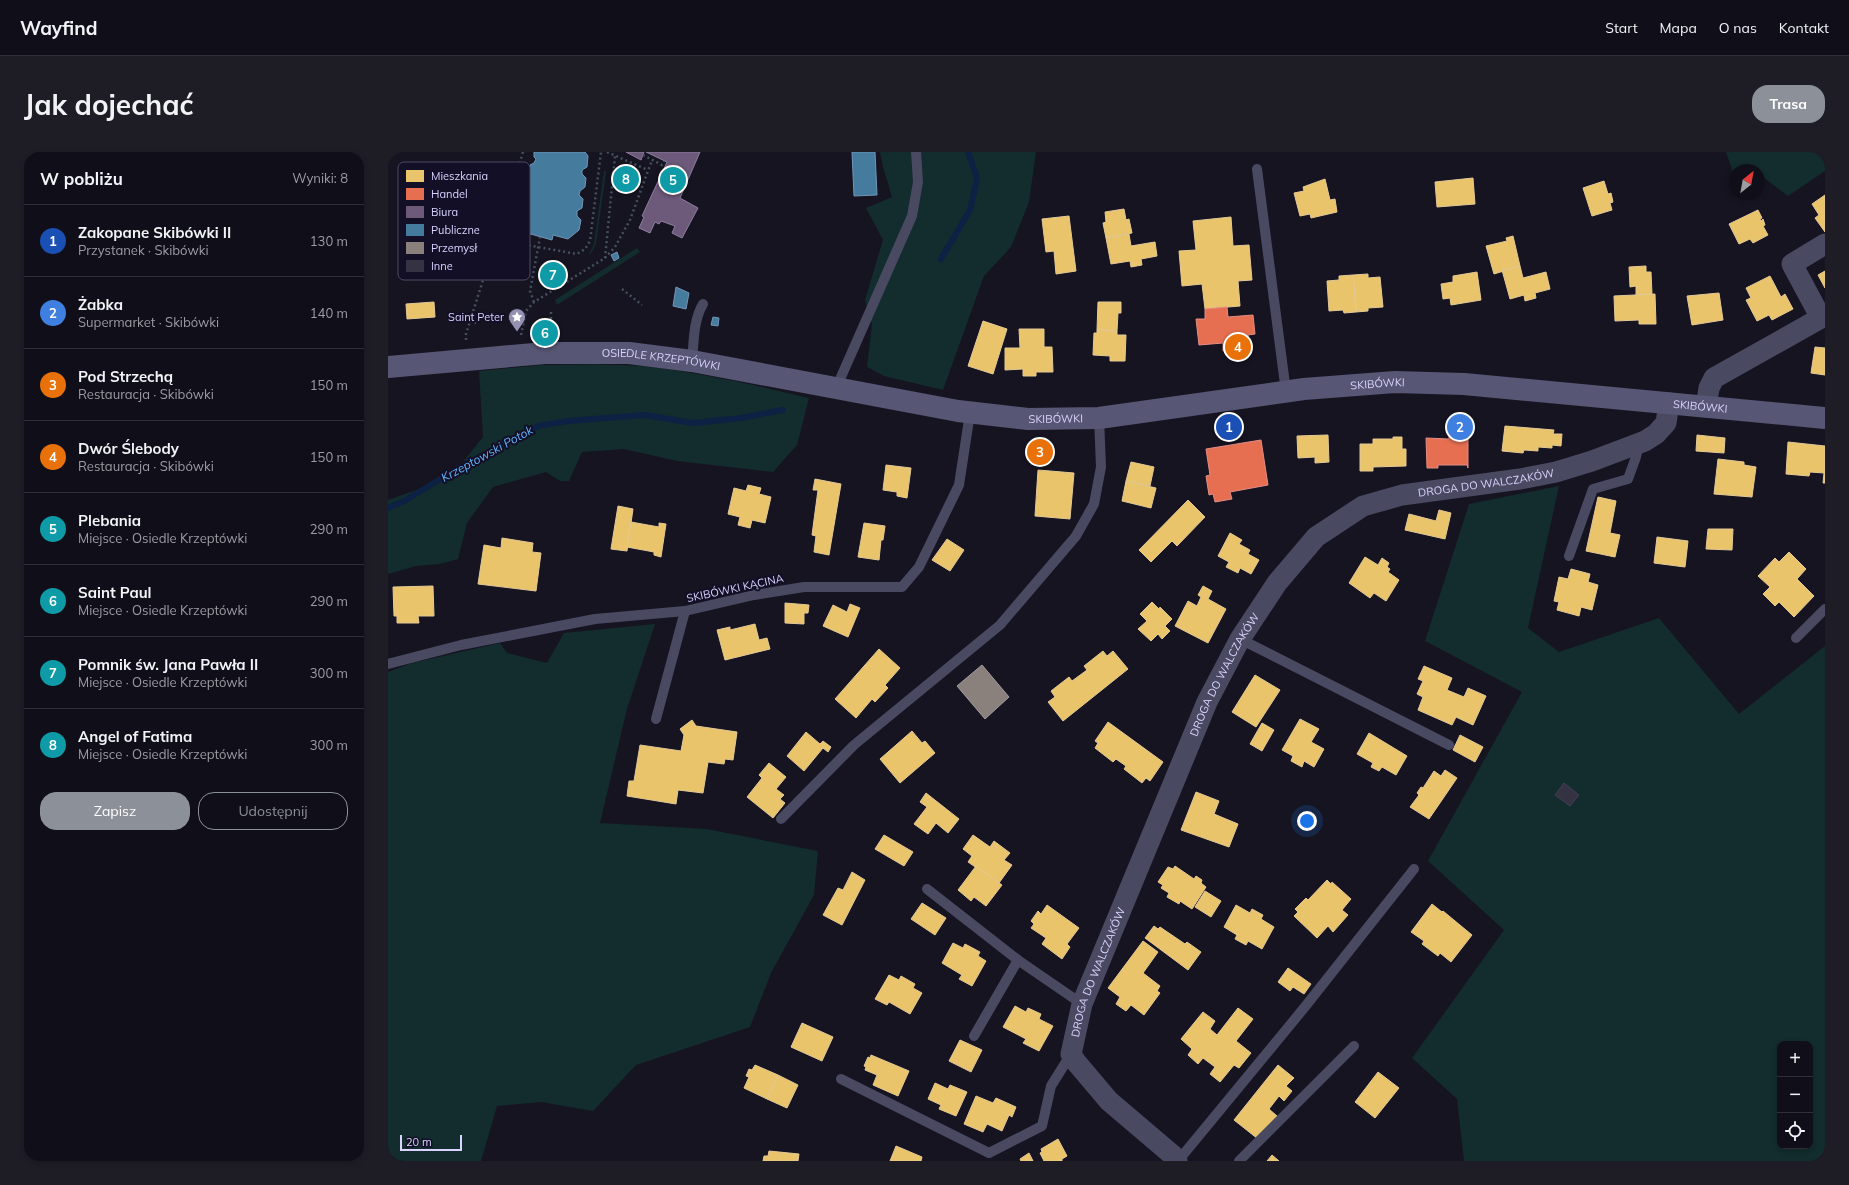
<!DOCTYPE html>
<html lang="pl">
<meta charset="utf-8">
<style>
:root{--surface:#100f19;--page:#1e1d26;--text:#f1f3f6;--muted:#9c9ca2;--line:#302f38;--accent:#8c9099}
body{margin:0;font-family:Mulish,sans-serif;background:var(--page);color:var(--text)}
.controls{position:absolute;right:12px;bottom:12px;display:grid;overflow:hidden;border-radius:8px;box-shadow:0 2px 6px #0003}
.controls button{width:36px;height:36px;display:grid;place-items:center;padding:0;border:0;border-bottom:1px solid var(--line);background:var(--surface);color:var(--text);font:20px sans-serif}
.compass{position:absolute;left:1341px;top:12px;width:36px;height:36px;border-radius:50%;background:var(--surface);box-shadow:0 2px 6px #0003;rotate:31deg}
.scale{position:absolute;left:12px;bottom:10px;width:62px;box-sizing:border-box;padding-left:4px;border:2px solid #d9d4ff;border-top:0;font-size:11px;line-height:14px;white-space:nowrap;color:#d9d4ff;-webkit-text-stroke:3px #130f26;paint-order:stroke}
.you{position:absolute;left:919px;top:669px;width:14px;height:14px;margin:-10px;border:3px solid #fff;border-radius:50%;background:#1a73e8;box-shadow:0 0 0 6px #1a73e833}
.badge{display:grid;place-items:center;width:26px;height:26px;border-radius:50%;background:var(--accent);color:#fff;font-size:13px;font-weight:700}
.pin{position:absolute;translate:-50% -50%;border:2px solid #fff;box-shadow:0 1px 4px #0006}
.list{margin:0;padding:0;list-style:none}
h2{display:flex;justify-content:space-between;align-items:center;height:52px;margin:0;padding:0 16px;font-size:17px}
h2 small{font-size:13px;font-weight:400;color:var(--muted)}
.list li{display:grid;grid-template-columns:26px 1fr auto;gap:12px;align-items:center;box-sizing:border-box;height:72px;padding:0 16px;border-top:1px solid var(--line)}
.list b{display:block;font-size:15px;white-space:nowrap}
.list p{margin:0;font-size:13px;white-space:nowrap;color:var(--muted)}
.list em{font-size:13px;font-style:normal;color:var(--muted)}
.actions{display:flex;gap:8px;padding:12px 16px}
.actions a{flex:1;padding:9px 0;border:1px solid var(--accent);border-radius:16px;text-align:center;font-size:14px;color:var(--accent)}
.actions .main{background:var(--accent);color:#fff}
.icon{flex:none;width:22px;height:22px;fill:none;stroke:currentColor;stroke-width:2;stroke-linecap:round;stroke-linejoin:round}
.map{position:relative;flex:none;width:1437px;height:1009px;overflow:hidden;border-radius:16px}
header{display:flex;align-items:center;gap:24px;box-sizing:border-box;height:56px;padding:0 20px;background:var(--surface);border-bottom:1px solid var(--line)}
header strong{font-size:19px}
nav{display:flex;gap:22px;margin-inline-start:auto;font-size:14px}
.intro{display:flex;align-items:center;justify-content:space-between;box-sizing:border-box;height:96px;padding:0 24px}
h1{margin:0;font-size:28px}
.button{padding:10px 18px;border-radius:16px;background:var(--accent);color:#fff;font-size:14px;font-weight:700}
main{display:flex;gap:24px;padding:0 24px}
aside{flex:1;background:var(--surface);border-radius:16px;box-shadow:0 2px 6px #0003}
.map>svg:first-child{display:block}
</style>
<header>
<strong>Wayfind</strong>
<nav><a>Start</a><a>Mapa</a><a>O nas</a><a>Kontakt</a></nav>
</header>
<div class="intro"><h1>Jak dojechać</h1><a class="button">Trasa</a></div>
<main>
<aside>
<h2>W pobliżu<small>Wyniki: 8</small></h2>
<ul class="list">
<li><span class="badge" style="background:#1a4fb4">1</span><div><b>Zakopane Skibówki II</b><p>Przystanek · Skibówki</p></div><em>130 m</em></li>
<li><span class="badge" style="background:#3f7fe0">2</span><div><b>Żabka</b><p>Supermarket · Skibówki</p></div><em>140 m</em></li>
<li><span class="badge" style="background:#e8710a">3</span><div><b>Pod Strzechą</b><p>Restauracja · Skibówki</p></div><em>150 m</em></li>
<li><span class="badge" style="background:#e8710a">4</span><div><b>Dwór Ślebody</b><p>Restauracja · Skibówki</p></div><em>150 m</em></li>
<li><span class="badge" style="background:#0f9aa8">5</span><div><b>Plebania</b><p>Miejsce · Osiedle Krzeptówki</p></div><em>290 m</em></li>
<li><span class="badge" style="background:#0f9aa8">6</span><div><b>Saint Paul</b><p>Miejsce · Osiedle Krzeptówki</p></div><em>290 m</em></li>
<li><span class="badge" style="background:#0f9aa8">7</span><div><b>Pomnik św. Jana Pawła II</b><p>Miejsce · Osiedle Krzeptówki</p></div><em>300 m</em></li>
<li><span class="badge" style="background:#0f9aa8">8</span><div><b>Angel of Fatima</b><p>Miejsce · Osiedle Krzeptówki</p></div><em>300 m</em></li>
</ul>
<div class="actions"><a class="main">Zapisz</a><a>Udostępnij</a></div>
</aside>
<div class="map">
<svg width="1437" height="1009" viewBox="0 0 1437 1009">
<rect width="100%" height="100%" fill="#161421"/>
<g fill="#132c2d" fill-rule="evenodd">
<path d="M492 0H648L641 50 623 95 596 124 555 238 496 224 479 215 484 172 477 148 495 88 478 56 504 45 495 15Z"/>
<path d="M1338 0H1437V19L1400 44 1371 22V18H1347V26Z"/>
<path d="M216 19H218L208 92 202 103 201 102 206 92Z"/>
<path d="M249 96 252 100 169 153 167 148Z"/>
<path d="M153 213C193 213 233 211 272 216 322 223 372 234 421 246L409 293 385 320 289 309 236 297 194 300 181 329H172L158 320 105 335 79 371 70 407 52 412 28 414 0 422V348L62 326 95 285 91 219Z"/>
<path d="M1171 334 1140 476 1171 500 1271 466 1351 562 1437 494V1009H1076L1069 947 1024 906 1116 778 1040 709 1134 540 1037 489 1081 352ZM1392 892H1422V994H1392Z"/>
<path d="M267 472 239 557 212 671 319 677 430 699 426 743 383 821 362 875 248 913 205 959 153 950 109 954 93 1009H0V520L24 511 112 491 119 501 159 511 176 481Z"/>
</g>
<g fill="#e9c46a" stroke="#e4c997">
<path d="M1085 26 1087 52 1049 55 1047 30Z"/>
<path d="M937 27 942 48 947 47 949 60 923 66 922 62 912 64 906 41 916 39 915 35Z"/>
<path d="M1216 29 1220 42 1223 41 1225 50 1222 51 1224 58 1204 64 1195 36Z"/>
<path d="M1437 43V80L1427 66 1431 63 1424 52Z"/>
<path d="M736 57 738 68 741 67 744 81 718 86 715 71 718 70 717 60Z"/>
<path d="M1370 58 1374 66 1372 67 1373 69 1375 67 1377 73 1375 74 1380 83 1365 91 1362 87 1351 92 1341 72Z"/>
<path d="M681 64 688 119 668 122 666 99 658 100 654 67Z"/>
<path d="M843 65 845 94 861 93 864 128 850 129 852 154 817 157 814 132 794 134 791 99 808 98 805 69Z"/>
<path d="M741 82 743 94 767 90 769 104 753 107 754 113 743 115 742 109 723 112 718 86Z"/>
<path d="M1125 84 1132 114 1106 122 1098 94 1119 89 1118 86Z"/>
<path d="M1132 114 1135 126 1158 120 1162 137 1147 141 1148 146 1137 149 1136 143 1122 147 1114 118Z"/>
<path d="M1258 114V120H1263L1264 142 1248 143V134L1242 135 1241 115Z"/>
<path d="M1437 119V136L1430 123Z"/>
<path d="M1089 120 1093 148 1063 153 1062 146 1055 147 1053 132 1065 130V124Z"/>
<path d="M980 122V126L992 125 995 155 980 156V159L968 160 965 123Z"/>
<path d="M965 123 968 160 956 161 955 158 941 159 939 129 951 128V124Z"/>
<path d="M1382 124 1393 145 1397 142 1405 157 1384 168 1381 163 1369 169 1358 148 1363 146 1358 136Z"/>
<path d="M1331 141 1335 168 1304 173 1299 144Z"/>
<path d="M1267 142 1268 172H1251V168L1227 169 1226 144Z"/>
<path d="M46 150 47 165 19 167 18 152Z"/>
<path d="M710 150H733V161H730L729 179 709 178Z"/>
<path d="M595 169 619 177 605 222 580 214Z"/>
<path d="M631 177H656V195H664L665 220H648V224H635V217L617 218V196H632Z"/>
<path d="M709 178 729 179V183H738L737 209H722V204L705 203 706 181H709Z"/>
<path d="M1427 195 1437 196V223L1423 221Z"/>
<path d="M1117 274 1166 278 1165 282H1174L1173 294 1164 293V296L1150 295V299L1136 298 1135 301 1114 299Z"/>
<path d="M940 283 941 310 927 311V305L910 306 909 284Z"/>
<path d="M1309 283 1337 286 1336 301 1308 299Z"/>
<path d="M1005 285H1014V297H1018V314L985 315V319H972V292H985V287H1005Z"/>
<path d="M1400 290 1437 294V331H1435L1436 321 1422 320 1421 324 1398 322Z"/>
<path d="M1330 307 1356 310V313L1368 315 1364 345 1326 342Z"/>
<path d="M743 310 766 315 762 334 738 329Z"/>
<path d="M498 313 523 316 519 346 509 344V340L495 338Z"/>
<path d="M650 318 686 321 682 367 647 364Z"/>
<path d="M427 327 453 332 441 403 426 400 428 384 424 383 430 338H425Z"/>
<path d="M738 329 768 336 763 356 734 349Z"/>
<path d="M360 333 373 336 371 342 383 345 377 371 364 368 362 376 350 373 352 365 340 362 346 336 358 339Z"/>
<path d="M1210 345 1228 349 1222 381 1232 383 1227 405 1198 399Z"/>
<path d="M800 348 817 365 789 394 784 389 763 410 751 398Z"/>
<path d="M230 354 245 357 239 399 223 397Z"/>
<path d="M1051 358 1063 361 1057 387 1017 378 1021 362 1048 369Z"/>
<path d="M243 370 271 375V371L278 372 273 405 266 403V400L239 395Z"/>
<path d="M476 371 497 374 495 388H493L491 408 470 405Z"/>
<path d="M1320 377H1345L1344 398 1318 397Z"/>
<path d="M842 381 854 388 851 392 862 398 860 402 871 408 863 422 852 416 850 421 838 415 841 410 830 404Z"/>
<path d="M1269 385 1300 389 1297 415 1266 411Z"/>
<path d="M114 386 145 391 144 400 153 401 148 439 90 432 96 393 113 396Z"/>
<path d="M559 387 576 398 562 419 544 408Z"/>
<path d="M1401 400 1418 417 1409 427 1426 444 1406 465 1391 450 1387 454 1375 442 1382 435 1370 424 1387 406 1391 410Z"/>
<path d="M977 405 990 413 994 406 1001 411 999 415 1002 417 1000 420 1011 428 998 449 986 441 982 446 961 431Z"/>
<path d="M1183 417 1202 422 1200 430 1210 433 1204 458 1193 455 1191 464 1169 458 1171 450 1166 449 1171 425 1180 427Z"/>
<path d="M45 434 46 464H30L31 471H9V464H6L5 435Z"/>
<path d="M815 434 824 439 820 447 838 457 820 491 787 474 800 449 809 454 813 445 810 443Z"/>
<path d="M764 450 771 457 772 455 784 467 777 474 782 479 774 487 770 482 763 489 750 477 759 469 752 462Z"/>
<path d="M397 451 421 453 420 461H416V472L397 471Z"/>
<path d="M462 452 472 456 460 485 435 474 445 453 459 460Z"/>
<path d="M367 472 371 488 379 486 382 497 337 508 329 478 342 475V478Z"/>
<path d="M491 497 512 516 497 533 500 536 487 550 484 547 468 566 447 547Z"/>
<path d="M715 499 719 504 725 499 740 517 675 569 660 550 667 545 663 539 681 525 684 529 699 518 696 514Z"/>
<path d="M1036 514 1064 526 1059 538 1076 545 1080 536 1098 544 1085 573 1068 565 1064 573 1030 558 1035 545 1029 542 1035 529 1030 527Z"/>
<path d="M867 523 892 538 868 575 844 560Z"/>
<path d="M912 567 931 577 923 590 936 597 926 615 916 609 914 615 903 609 905 604 894 598Z"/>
<path d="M304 568 308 574 349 580 345 608 337 607 336 612 320 610 315 641 290 638 288 652 239 644 241 629H246L252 593 293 599 296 583 292 577Z"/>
<path d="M720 570 775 610 762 629 758 626 754 631 736 617 738 614 728 607 725 610 707 596 710 591 707 589Z"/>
<path d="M874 571 886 578 874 599 862 592Z"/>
<path d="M524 579 534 591 537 589 547 601 512 631 492 607Z"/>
<path d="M418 580 432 592 435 589 443 595 440 600 435 596 416 619 399 604Z"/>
<path d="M981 581 1019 604 1008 623 994 615 991 619 983 615 985 611 969 602Z"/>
<path d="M1072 583 1095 595 1087 610 1065 598Z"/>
<path d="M381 611 398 625 388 637 396 643 392 647 397 651 385 666 359 645 374 626 371 623Z"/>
<path d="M1057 618 1069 626 1041 667 1022 655 1031 643 1029 641 1033 635 1035 636 1046 619 1053 624Z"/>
<path d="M808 640 831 649 826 662 850 672 841 695 793 678Z"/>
<path d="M538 641 571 667 560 681 548 671 540 682 526 672 539 655 532 650Z"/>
<path d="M496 683 525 700 516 714 487 697Z"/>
<path d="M585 683 602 695 606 689 622 701 616 708 624 713 611 731 580 710 584 704 575 697Z"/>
<path d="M588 714 614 733 598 754 586 745 583 749 570 738Z"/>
<path d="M787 714 806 727 808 724 814 728 813 731 818 735 804 757 792 749 791 752 779 745 781 741 773 736 775 733 770 730 780 715 785 717Z"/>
<path d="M464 720 477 728 454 773 435 763 450 736 455 738Z"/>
<path d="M939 728 943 732 944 730 963 747 954 758 960 763 945 780 940 774 929 786 906 764 910 760 907 757 918 746 920 748Z"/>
<path d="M817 739 833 749 823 765 807 755Z"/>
<path d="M534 751 558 766 547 783 523 767Z"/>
<path d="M1044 752 1054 760 1055 759 1084 783 1063 810 1052 801 1050 804 1034 792 1036 789 1023 780Z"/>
<path d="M659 753 691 776 679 792 682 795 674 807 654 792 658 786 643 776 646 772 643 769 650 759 653 762Z"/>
<path d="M848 753 862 761 864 757 875 763 873 767 886 775 874 797 860 789 858 793 847 787 849 783 836 775Z"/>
<path d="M766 774 770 777 772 775 797 792 799 790 813 800 800 818 757 786Z"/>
<path d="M755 789 770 800 755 821 772 834 769 839 772 841 756 863 743 853 738 859 728 852 732 845 720 836Z"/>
<path d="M565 791 575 796 577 792 592 800 590 804 598 809 584 834 571 827 574 823 554 811Z"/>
<path d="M900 816 923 832 916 842 905 835 902 839 890 830Z"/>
<path d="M501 823 511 828 513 824 527 832 525 836 534 841 522 862 501 850 499 853 487 847Z"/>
<path d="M627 854 638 860 640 856 653 862 651 867 665 874 651 899 635 891 638 887 615 875Z"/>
<path d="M850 856 865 867 848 889 863 901 851 916 846 913 832 930 822 922 827 915 815 906 810 912 800 903 804 897 793 887 815 860 827 869 822 877 829 883Z"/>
<path d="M414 871 445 885 434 909 403 895Z"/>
<path d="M572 888 594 898 583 920 561 909Z"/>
<path d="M483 903 521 919 510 944 485 933 489 923 477 918 478 915 476 914 480 905 482 906Z"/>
<path d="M367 913 390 923 379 947 356 936 361 925 358 924 361 917 364 918Z"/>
<path d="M890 913 906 926 898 934 904 939 896 949 891 944 881 957 889 964 870 987 846 968Z"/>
<path d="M990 920 1011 936 987 966 967 950Z"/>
<path d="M390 923 410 933 399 956 379 947Z"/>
<path d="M547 931 560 937 562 933 579 940 568 964 551 957 553 953 540 947Z"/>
<path d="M588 944 605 951 608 946 628 955 624 965 621 963 614 979 599 972 595 980 576 972Z"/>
<path d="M670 987 679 1004 674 1007V1009H656L652 1001 654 1000 653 997Z"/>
<path d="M508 994 534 1005 533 1009H502Z"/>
<path d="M381 999 411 1002 410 1009H375L376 1004H380Z"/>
<path d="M641 1001 645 1009H633L632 1007Z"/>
<path d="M884 1003 891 1009H879Z"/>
</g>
<g fill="#e76f51" stroke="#e38d85">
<path d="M839 155 840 165 865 163 867 182 860 183 861 197 835 199V191L811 193 808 167H817V157Z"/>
<path d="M1061 274H1080V316L1079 313H1050V316H1039L1038 286 1061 287Z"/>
<path d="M873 288 880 333 842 340 844 347 827 350 825 342 821 343 818 324 822 323 818 297Z"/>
</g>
<g fill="#6d597a" stroke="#8d7ea2">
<path d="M238 0H256L253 8Z"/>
<path d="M258 0H312L292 46 310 56 294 86 284 81 287 74 273 69 271 72 267 70 262 81 251 76 256 65 254 64 279 10Z"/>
</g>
<g fill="#457b9d" stroke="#7196ba">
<path d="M146 0H197L200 4 199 15 194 18V22L198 26 197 35 192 39 191 43 195 47 194 56 189 59V64L193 68 191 78 180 87 165 83 164 88 139 81 137 77 127 73 126 64 124 63 128 52H133L134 47 131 42 134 33 140 30 142 26 138 22 142 13 146 11 148 7 146 5Z"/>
<path d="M464 0H487L489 43 466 44Z"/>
<path d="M229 100 231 106 226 109 223 103Z"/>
<path d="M288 135 301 141 298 157 285 154Z"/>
<path d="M325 165 331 166 330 174 323 173Z"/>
</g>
<path fill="#8a817c" stroke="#a29aa3" d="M594 513 621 545 597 567 569 534Z"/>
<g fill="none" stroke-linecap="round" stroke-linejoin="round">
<g stroke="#0d2144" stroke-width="6">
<path d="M553 107 582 58 589 26 580 0"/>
<path d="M0 356 16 349 69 317 150 274 180 269 256 263 305 271 353 266 395 258"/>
</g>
</g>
<path fill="#343243" stroke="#433f54" d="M1176 631 1191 643 1182 654 1167 643Z"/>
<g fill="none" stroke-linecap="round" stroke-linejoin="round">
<g stroke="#44505f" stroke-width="2.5" stroke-dasharray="2 3" stroke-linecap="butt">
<path d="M135 0 110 83 115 88 122 90 189 102 197 97 202 89 213 0"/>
<path d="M219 0 260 18"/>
<path d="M255 3 274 13 276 9"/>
<path d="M135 94 139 81"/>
<path d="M217 106 227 4"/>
<path d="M169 126 174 132"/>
<path d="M234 137 254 153"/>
<path d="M146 150 142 139 152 85"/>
<path d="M163 160V180"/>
<path d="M82 169 88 171"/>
<path d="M133 183 138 159 146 150 217 106 227 95 242 68 264 8"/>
<path d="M78 188V182L106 93"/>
</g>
<g stroke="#4a4962" stroke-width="10">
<path d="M869 17 898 240"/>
<path d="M304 209C306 190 305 169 315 152"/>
<path d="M450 237 453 225 524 64 530 30 528 0"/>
<path d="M1181 404 1205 337 1240 327 1248 305 1251 291"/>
<path d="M1408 486 1437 457"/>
<path d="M852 487 1061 593"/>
<path d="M0 512 73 493 207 467 297 459 366 443 416 435H514L531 415 571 333 582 261"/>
<path d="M268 567 297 459"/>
<path d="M393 667 466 593 612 473 688 384 706 352 713 315 711 266"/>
<path d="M539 737 630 808 694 852"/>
<path d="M586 884 630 808"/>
<path d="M453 927 601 1001 654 974 663 934 683 902"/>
<path d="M790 1009 916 856 1026 717"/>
<path d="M851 1009 966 894"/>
</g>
<g stroke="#4a4962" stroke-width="21">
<path d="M1318 255 1321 236 1326 226 1433 166 1404 112 1437 92"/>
<path id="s1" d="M789 1009 788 1006 721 949 688 910 683 902 694 852 819 550 852 487 889 431 928 385 975 354 1014 343 1132 327 1168 320 1204 309 1257 289 1268 282 1278 271 1281 251"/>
</g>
<path stroke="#575674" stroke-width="22" id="s2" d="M0 215 157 201H241L304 209 570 259 640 267 711 266 916 237 1007 230 1076 232 1437 266"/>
</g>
<defs>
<g id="sight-pin" transform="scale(0.9)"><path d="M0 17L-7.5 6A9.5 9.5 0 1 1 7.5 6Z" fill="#9591b1" stroke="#130f26"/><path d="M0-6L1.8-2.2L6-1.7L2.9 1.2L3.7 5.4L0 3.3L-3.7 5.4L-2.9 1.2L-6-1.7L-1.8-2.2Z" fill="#fff"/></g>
</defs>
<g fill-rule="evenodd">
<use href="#sight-pin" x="129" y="165"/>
</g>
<g text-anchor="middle" stroke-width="4" stroke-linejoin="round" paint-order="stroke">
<g font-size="11" fill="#d9d4ff" stroke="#130f26" text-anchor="end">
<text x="116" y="169">Saint Peter</text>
</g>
<g font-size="11" fill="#d9d4ff" stroke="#130f26">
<text dy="4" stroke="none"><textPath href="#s2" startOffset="274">OSIEDLE KRZEPTÓWKI</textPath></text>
<text dy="4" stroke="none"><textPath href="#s2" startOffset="998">SKIBÓWKI</textPath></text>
<text dy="4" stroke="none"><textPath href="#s2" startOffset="1322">SKIBÓWKI</textPath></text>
<text dy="4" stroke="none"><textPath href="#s2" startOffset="674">SKIBÓWKI</textPath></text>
<text dy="4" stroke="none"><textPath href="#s1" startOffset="910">DROGA DO WALCZAKÓW</textPath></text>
<text transform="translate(347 436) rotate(-12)" y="4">SKIBÓWKI KĄCINA</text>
<text dy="4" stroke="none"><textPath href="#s1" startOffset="562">DROGA DO WALCZAKÓW</textPath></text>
<text dy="4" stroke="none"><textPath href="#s1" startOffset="238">DROGA DO WALCZAKÓW</textPath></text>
</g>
<g font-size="12" font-style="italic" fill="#62b6ff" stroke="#130f26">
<text transform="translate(99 302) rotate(-29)" y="4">Krzeptowski Potok</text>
</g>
</g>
<rect x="10" y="10" width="132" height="118" rx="6" fill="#130f26" stroke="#4e4a67" stroke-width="1"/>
<rect x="18" y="18" width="18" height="12" fill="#e9c46a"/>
<rect x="18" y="36" width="18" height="12" fill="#e76f51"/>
<rect x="18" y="54" width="18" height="12" fill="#6d597a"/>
<rect x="18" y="72" width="18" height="12" fill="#457b9d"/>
<rect x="18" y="90" width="18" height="12" fill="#8a817c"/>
<rect x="18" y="108" width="18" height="12" fill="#343243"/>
<g font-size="11" fill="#d9d4ff">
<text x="43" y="28">Mieszkania</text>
<text x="43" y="46">Handel</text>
<text x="43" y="64">Biura</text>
<text x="43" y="82">Publiczne</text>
<text x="43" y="100">Przemysł</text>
<text x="43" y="118">Inne</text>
</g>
</svg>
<div class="controls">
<button>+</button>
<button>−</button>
<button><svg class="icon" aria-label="locate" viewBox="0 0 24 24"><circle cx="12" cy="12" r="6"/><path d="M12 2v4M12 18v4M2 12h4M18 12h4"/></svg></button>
</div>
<svg class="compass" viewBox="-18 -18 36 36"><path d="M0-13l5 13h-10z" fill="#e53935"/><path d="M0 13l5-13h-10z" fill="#9c9ca2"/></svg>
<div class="scale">20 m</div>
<div class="you"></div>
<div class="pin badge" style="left:841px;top:275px;background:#1a4fb4">1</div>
<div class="pin badge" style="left:1072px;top:275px;background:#3f7fe0">2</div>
<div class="pin badge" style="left:652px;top:300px;background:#e8710a">3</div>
<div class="pin badge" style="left:850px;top:195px;background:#e8710a">4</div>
<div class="pin badge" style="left:285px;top:28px;background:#0f9aa8">5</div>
<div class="pin badge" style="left:157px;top:181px;background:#0f9aa8">6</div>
<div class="pin badge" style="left:165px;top:123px;background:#0f9aa8">7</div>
<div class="pin badge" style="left:238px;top:27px;background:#0f9aa8">8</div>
</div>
</main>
